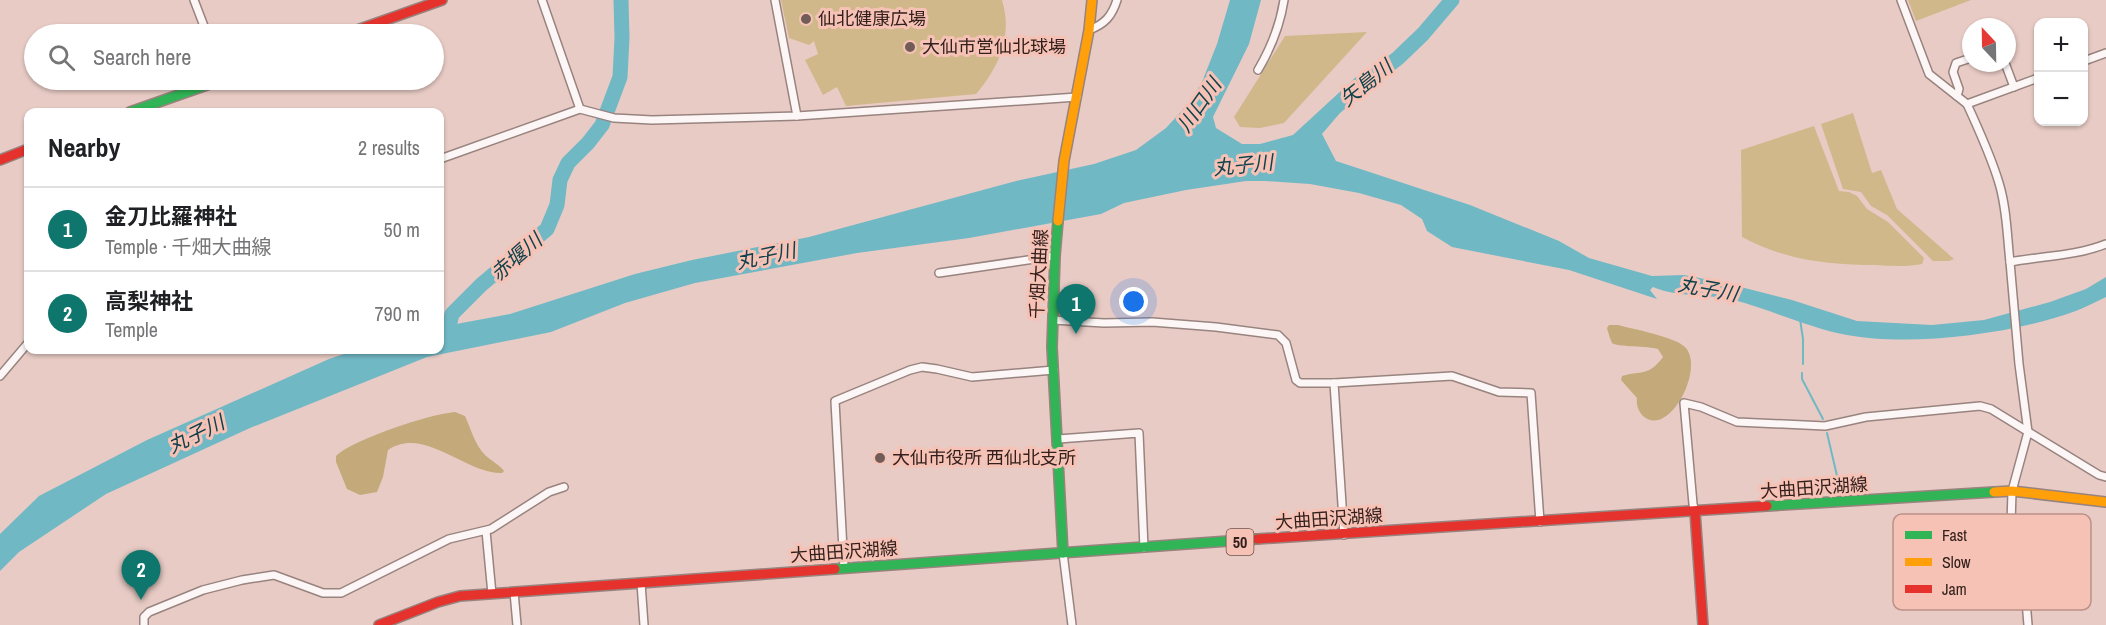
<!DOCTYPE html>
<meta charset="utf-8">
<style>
:root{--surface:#fff;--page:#f6f6f6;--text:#202124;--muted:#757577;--line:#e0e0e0;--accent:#0f766e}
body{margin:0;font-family:"Archivo Narrow","Noto Sans JP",sans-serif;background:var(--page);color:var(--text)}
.controls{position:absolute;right:18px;top:18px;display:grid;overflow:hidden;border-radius:12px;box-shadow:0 2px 4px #0004}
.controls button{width:54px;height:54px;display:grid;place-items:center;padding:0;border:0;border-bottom:2px solid var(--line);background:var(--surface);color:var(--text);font:30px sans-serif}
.compass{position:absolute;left:1962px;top:18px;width:54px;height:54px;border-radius:50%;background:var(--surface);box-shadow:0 2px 4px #0004;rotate:338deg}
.you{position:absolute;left:1134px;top:302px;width:21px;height:21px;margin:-15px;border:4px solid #fff;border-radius:50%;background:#1a73e8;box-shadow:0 0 0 9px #1a73e833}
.badge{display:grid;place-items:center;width:39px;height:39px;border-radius:50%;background:var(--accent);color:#fff;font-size:20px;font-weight:700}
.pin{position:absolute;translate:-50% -50px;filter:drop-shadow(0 2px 3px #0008)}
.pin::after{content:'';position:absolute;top:32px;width:21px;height:18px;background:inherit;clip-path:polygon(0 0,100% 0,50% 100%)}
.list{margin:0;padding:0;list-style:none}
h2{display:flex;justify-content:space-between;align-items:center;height:78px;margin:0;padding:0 24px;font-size:26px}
h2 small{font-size:20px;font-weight:400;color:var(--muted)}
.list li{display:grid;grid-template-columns:39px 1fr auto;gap:18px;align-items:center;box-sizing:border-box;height:84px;padding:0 24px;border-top:2px solid var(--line)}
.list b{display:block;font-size:22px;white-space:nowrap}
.list p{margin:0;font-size:20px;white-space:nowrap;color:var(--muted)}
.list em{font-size:20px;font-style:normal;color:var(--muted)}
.icon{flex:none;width:33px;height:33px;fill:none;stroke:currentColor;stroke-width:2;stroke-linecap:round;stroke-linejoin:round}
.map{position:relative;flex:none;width:2106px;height:625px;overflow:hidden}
.search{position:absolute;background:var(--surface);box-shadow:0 2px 4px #0004;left:24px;top:24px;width:420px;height:66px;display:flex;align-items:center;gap:15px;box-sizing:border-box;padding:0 21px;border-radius:33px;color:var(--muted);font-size:22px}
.panel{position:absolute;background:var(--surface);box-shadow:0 2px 4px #0004;left:24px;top:108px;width:420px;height:246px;border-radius:12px}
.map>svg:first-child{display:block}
</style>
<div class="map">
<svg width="2106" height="625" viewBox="0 0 2106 625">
<rect width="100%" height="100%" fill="#e8cbc5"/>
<g fill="#d1b88b">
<path d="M781 0H1002C1013 36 999 67 976 94L846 106 837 87 823 95 805 60 818 54 814 41 809 45 789 38Z"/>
<path d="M1908 0H1971L1916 21Z"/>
<path d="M1367 32 1284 123 1260 128 1240 127 1234 117 1285 36Z"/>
<path d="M1853 113 1872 173 1881 170 1897 209 1954 259 1949 261H1933L1887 215 1871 206 1861 192 1843 189 1821 124Z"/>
<path d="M1814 126 1839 191 1849 192 1857 196 1867 209 1888 222 1924 258 1922 264C1907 267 1891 266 1876 265 1828 265 1785 260 1742 237L1741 150Z"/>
</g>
<g fill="#c4aa7b">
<path d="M1609 325H1618C1633 329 1675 337 1685 347 1706 368 1668 441 1642 415 1638 410 1636 404 1637 398L1621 380 1622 376C1642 370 1648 377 1663 357L1658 349C1649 346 1616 347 1612 343 1610 339 1608 332 1607 328Z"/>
<path d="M455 412 465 416C471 429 475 445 485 455 491 461 499 464 504 471L502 473C466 474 423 425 388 450L383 477 377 492 360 495 347 489 336 462V456C354 439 430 414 455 412Z"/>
</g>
<path fill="#71b8c5" d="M1230 0H1261L1249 44 1213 117 1216 128 1242 144H1260L1293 135 1356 77 1370 88 1340 113 1322 134 1336 161 1470 205 1559 241 1589 258 1652 276 1684 275 1725 283 1792 300 1857 321 1932 325 1984 320 2050 302 2086 289 2106 277V297C2095 302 2084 308 2073 312 2012 334 1911 347 1847 335 1809 328 1772 310 1734 300 1708 294 1676 297 1653 287L1650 290 1657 299 1569 270 1452 247 1427 231 1422 219 1401 205 1359 193 1310 184 1265 181H1246L1186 190 1124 203 1101 214 969 238 857 253 695 283 625 303 551 332 427 357 250 428 106 494 19 552 0 571V534L39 496 147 440 329 359 356 350H440V327L510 314 635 274 692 260 809 237 1016 181 1094 164 1136 150 1166 128 1188 104 1202 82 1217 44Z"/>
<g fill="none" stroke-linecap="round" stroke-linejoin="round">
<g stroke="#71b8c5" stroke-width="2">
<path d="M1800 319 1803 339V364"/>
<path d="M1802 373V379L1823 419"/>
<path d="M1827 433 1841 493"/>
</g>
<g stroke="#71b8c5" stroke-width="15">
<path d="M1350 95 1398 58 1423 34 1452 0"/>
<path d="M446 339 452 314 481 285 547 229 557 205 560 180 568 163 588 143 602 125 620 77 622 38 621 0"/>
</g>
<g stroke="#98837f" stroke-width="10">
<g id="street">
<path d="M194 0 207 34"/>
<path d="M542 0 580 109"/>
<path d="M775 0 797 116"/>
<path d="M1901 0 1929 74 1967 104"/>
<path d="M1089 30C1105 24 1112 16 1117 0"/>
<path d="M2084 61 2106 53"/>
<path d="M2005 63 2014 87"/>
<path d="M1258 70C1271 48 1280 26 1284 0"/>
<path d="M2038 78 1967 104C1979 130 1991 156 1999 183 2007 209 2007 236 2010 262 2042 256 2076 256 2106 244"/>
<path d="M1957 96 1959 89 1953 72 1956 63 1971 58"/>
<path d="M440 159 580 109 614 118 652 120 797 116 1077 97"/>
<path d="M2010 262 2019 364 2028 432 2012 491 2010 559 2012 571 2026 601 2028 625"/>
<path d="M939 273 1055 256"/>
<path d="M1053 320 1104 323 1152 322 1216 327 1278 335 1286 343 1296 380 1300 383H1334"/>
<path d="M0 376 28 343"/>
<path d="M1058 439 1139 433 1144 548"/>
<path d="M1695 512 1693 504 1684 403 1701 407 1737 422 1825 426 1866 417 1980 406 1991 409 2099 475 2106 477"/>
<path d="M486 531 492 594"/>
<path d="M1344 535 1334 383 1452 376 1499 392 1531 393 1540 522"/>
<path d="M1063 553 1072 625"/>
<path d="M844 568 835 401 910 370 922 367 937 369 972 377 1054 370"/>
<path d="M641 583 644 625"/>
<path d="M514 592 517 625"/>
<path d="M144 625V617L149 612 203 590 242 580 274 575 323 593H341L449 539 491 529 549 492 564 487"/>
</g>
</g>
<g stroke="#98837f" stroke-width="12">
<g id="fast">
<path d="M130 112 221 80"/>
<path d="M1058 221 1055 256 1052 347 1063 553"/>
<path d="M1767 506 1994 492"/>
<path d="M835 569 1257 539"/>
</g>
</g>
<g stroke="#98837f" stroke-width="12">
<g id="slow">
<path d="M1058 221 1064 161 1089 30 1092 0"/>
<path d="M1994 492 2012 491 2106 502"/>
</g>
</g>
<g stroke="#98837f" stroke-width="12">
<g id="jam">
<path d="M346 34 442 0"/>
<path d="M0 160 28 149"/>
<path d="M1695 512 1703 625"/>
<path d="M1257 539 1767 506"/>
<path d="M379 625 438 602 460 596 835 569"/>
</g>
</g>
<use href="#street" stroke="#fcf7f6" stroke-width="7"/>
<use href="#fast" stroke="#30b455" stroke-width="9"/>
<use href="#slow" stroke="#ff9f0a" stroke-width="9"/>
<use href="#jam" stroke="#e5322d" stroke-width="9"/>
</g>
<g fill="#725c57" stroke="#f7c2b6" stroke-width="2">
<circle cx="806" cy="19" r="6"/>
<circle cx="910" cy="47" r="6"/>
<circle cx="880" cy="458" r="6"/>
</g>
<g text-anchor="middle" stroke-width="6" stroke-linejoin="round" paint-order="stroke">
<rect fill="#f7c2b6" stroke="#6e514a" stroke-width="1.5" x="1226.5" y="529" width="27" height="26" rx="4.5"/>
<g font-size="16" font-weight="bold" fill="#33201c">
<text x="1240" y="548">50</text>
</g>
<g font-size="18" fill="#33201c" stroke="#f7c2b6" text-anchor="start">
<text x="818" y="25">仙北健康広場</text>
<text x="922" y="53">大仙市営仙北球場</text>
<text x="892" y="464">大仙市役所 西仙北支所</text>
</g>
<g font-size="18" fill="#33201c" stroke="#f7c2b6">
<text transform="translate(1039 274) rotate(-87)" y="6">千畑大曲線</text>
<text transform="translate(1814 488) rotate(-4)" y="6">大曲田沢湖線</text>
<text transform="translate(1329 519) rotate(-4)" y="6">大曲田沢湖線</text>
<text transform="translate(844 552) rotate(-4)" y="6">大曲田沢湖線</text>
</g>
<g font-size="20" font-style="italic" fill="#10424b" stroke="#f7c2b6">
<text transform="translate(1366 83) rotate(-39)" y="7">矢島川</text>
<text transform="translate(1199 105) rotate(-55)" y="7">川口川</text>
<text transform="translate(1243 165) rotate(-6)" y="7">丸子川</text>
<text transform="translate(766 256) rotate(-12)" y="7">丸子川</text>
<text transform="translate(516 257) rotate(-41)" y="7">赤堰川</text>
<text transform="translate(1708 289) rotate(10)" y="7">丸子川</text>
<text transform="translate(196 434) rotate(-26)" y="7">丸子川</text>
</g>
</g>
<rect x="1893" y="514" width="198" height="96" rx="9" fill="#f7c2b6" stroke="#bc9188" stroke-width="1.5"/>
<rect x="1905" y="531" width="27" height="8" fill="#30b455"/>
<rect x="1905" y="558" width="27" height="8" fill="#ff9f0a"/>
<rect x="1905" y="585" width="27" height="8" fill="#e5322d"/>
<g font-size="16" fill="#33201c">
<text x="1942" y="541">Fast</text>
<text x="1942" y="568">Slow</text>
<text x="1942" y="595">Jam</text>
</g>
</svg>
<div class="controls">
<button>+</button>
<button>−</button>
</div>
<svg class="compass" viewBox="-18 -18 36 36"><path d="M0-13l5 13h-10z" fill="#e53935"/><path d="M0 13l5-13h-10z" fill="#757577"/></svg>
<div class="you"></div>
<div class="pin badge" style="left:1076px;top:334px">1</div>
<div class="pin badge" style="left:141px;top:600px">2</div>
<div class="search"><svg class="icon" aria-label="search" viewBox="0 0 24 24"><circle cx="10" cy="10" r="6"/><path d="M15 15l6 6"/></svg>Search here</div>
<section class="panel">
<h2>Nearby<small>2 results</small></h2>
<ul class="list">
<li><span class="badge">1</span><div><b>金刀比羅神社</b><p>Temple · 千畑大曲線</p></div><em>50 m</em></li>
<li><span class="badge">2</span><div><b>高梨神社</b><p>Temple</p></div><em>790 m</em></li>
</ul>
</section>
</div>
